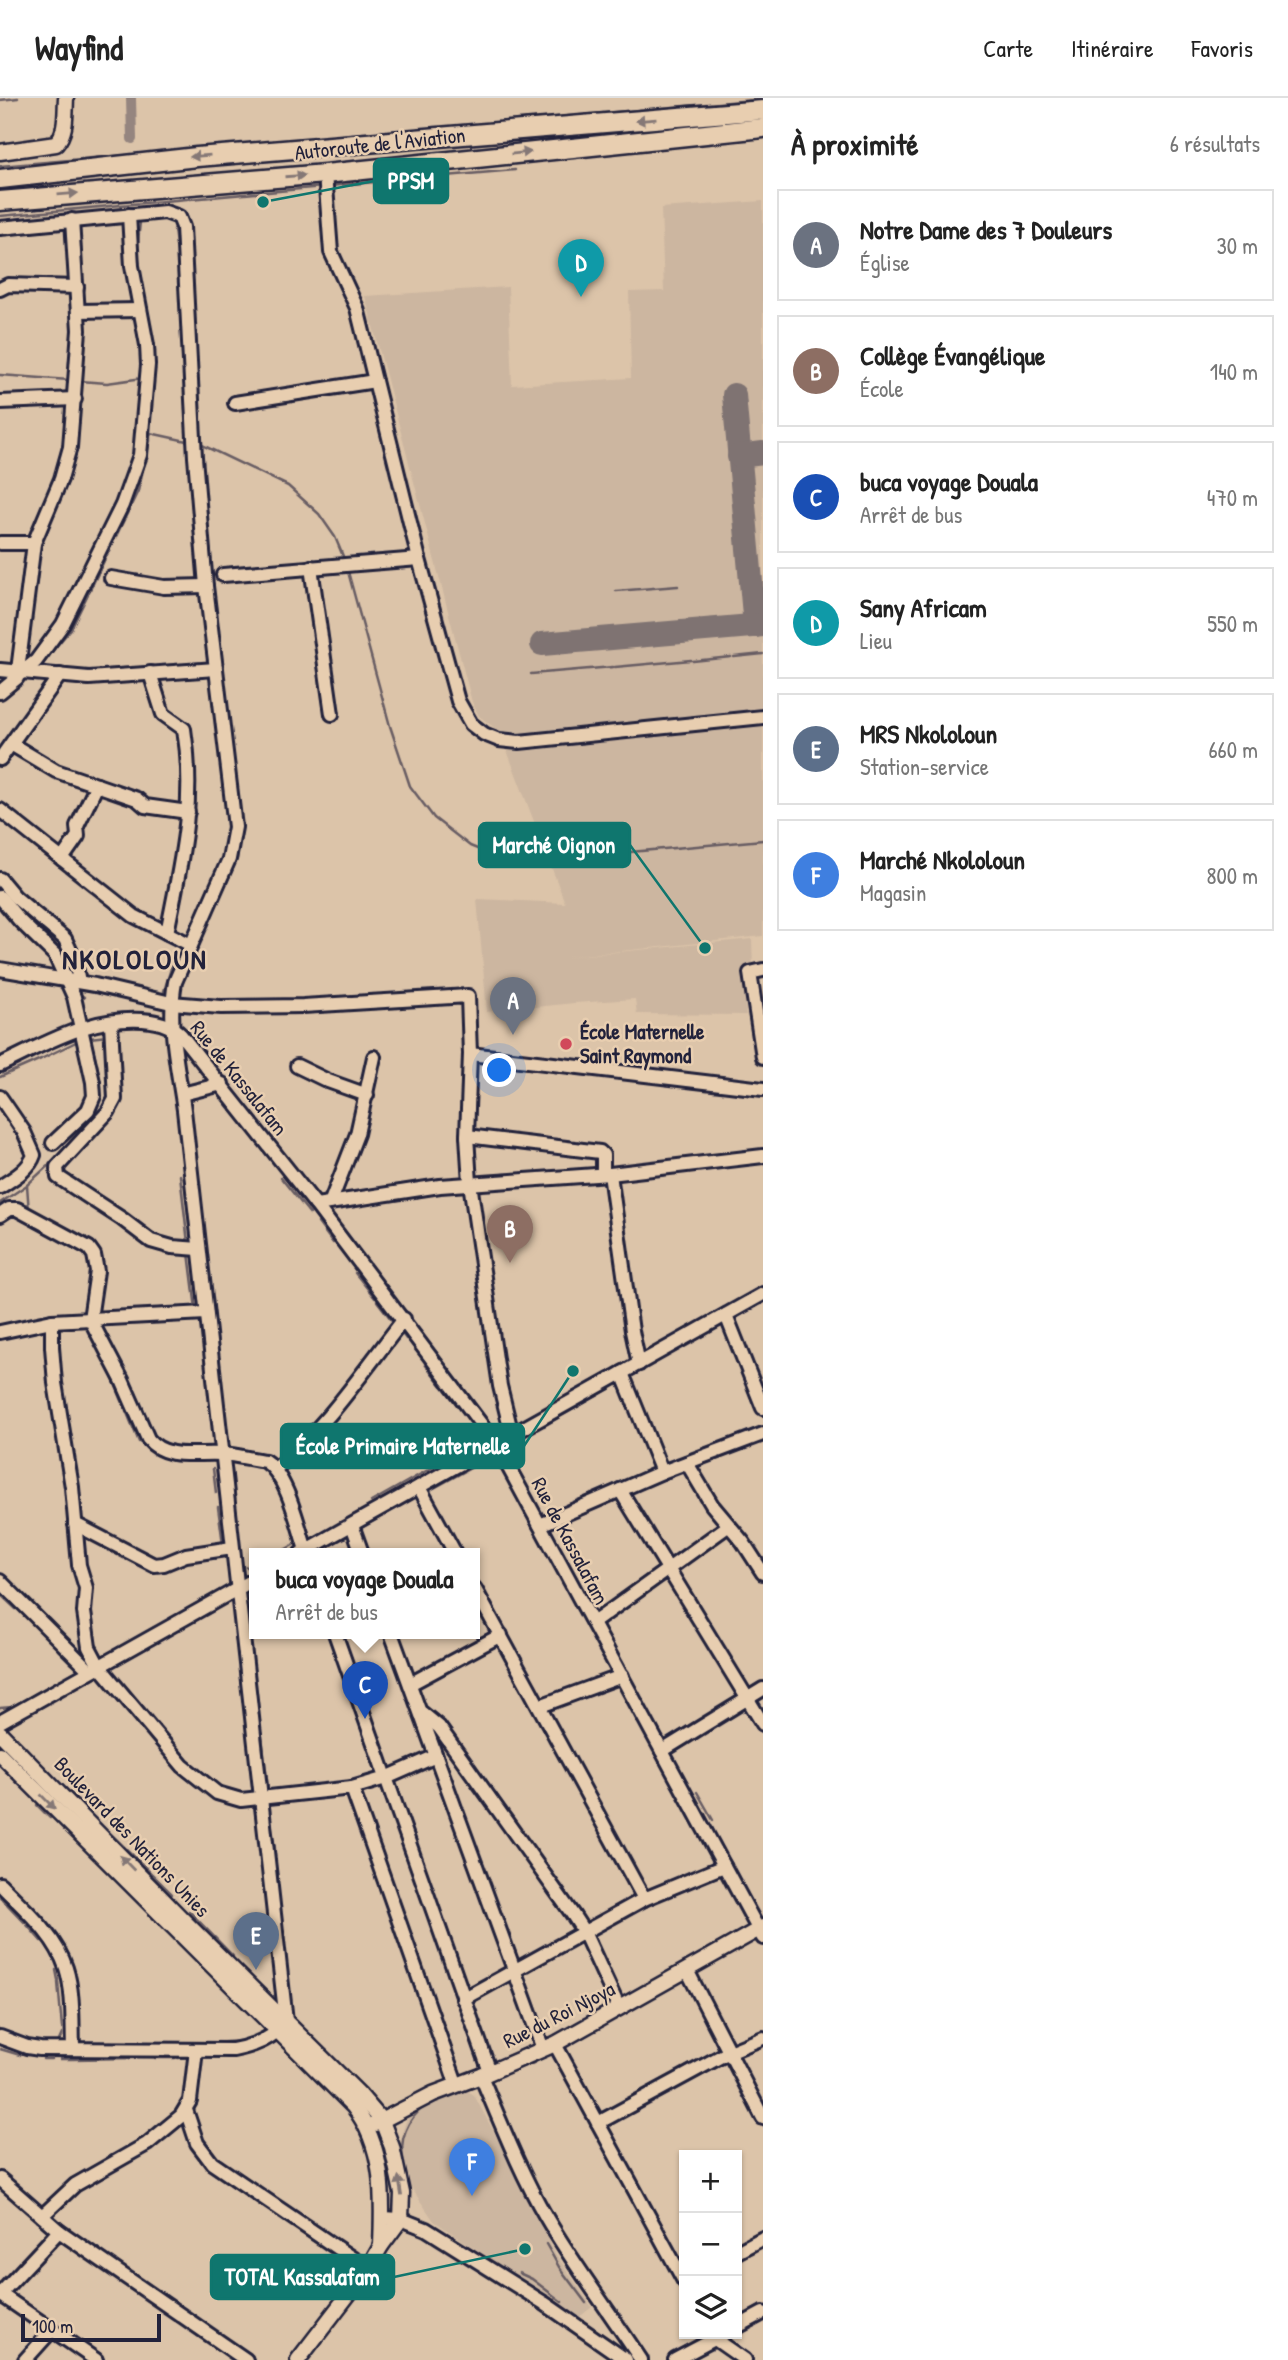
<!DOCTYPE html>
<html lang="fr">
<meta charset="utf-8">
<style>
:root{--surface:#fff;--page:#f2f2f2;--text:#222;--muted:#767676;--line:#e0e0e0;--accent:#d1495b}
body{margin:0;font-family:"Patrick Hand",sans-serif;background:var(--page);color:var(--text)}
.controls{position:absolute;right:21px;bottom:21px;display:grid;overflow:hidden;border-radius:0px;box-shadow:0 2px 5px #0004}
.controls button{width:63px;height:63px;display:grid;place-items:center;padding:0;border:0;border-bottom:2px solid var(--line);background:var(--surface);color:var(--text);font:35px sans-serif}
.scale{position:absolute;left:21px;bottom:18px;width:140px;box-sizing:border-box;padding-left:7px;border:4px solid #22223b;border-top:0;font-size:19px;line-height:24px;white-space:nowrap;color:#22223b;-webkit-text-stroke:5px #e8ceb0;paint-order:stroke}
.you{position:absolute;left:500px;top:973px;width:24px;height:24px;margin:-18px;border:5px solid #fff;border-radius:50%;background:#1a73e8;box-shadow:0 0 0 10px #1a73e833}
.badge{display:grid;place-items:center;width:46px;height:46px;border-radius:50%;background:var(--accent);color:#fff;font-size:23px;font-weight:700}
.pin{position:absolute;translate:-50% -58px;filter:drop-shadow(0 2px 4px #0008)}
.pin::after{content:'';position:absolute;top:37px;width:24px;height:21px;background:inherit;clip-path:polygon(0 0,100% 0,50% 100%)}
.popup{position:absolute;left:249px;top:1450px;width:231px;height:91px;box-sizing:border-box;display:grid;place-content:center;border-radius:0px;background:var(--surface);filter:drop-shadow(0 2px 5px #0005);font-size:23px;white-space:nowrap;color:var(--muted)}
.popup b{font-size:26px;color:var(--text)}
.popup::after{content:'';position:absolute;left:50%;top:100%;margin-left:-14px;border:14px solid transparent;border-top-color:var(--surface)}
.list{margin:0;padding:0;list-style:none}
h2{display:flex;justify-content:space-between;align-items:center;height:91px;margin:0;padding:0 28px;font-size:30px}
h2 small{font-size:23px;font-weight:400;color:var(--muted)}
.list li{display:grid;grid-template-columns:46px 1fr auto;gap:21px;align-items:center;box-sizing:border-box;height:112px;margin:0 14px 14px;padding:0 14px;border:2px solid var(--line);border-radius:0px}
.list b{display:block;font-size:26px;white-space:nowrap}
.list p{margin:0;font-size:23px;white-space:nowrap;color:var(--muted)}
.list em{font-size:23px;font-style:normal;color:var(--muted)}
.icon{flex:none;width:38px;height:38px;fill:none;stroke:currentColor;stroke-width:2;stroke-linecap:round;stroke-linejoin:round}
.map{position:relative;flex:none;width:763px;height:2262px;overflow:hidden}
header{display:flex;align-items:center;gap:42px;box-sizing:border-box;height:98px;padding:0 35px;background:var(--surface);border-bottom:2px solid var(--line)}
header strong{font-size:33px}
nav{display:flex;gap:38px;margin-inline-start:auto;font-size:24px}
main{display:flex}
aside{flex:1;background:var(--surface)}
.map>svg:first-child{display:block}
</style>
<header>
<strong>Wayfind</strong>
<nav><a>Carte</a><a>Itinéraire</a><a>Favoris</a></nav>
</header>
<main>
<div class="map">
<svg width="763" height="2262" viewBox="0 0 763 2262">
<rect width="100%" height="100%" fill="#dcc4a9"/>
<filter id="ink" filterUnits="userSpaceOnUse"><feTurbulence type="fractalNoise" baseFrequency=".0143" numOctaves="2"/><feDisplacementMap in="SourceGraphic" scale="14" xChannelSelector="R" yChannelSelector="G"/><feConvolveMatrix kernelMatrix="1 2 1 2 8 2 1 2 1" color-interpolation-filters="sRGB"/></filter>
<g filter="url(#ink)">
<g fill="#ccb6a0">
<path d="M763 103V838L565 859 752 841 753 872 745 900 746 917 637 916 635 901 574 905 487 914 477 801 565 805 500 634 479 618 472 604 365 198 508 189 512 287 631 280 629 194 664 193 661 110Z"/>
<path d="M465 1991 474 1997 535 2111 553 2152 592 2209 578 2220 434 2123 408 2085 399 2061 402 2035 406 2023 412 2014 431 2001Z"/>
</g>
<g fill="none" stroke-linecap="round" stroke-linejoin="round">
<g stroke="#675d64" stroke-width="2.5">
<path d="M0 2 18 0"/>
<path d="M524 22 753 2"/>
<path d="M325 40 513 23"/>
<path d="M0 68 162 54"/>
<path d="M330 88 515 72"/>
<path d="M190 101 323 89"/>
<path d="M0 118 187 101"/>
<path d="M174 131 176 147"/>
<path d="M137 154 140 124"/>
<path d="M147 212 155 252 153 278"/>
<path d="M183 257 187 334"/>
<path d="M0 277 69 282"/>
<path d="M80 283 107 285 143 280"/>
<path d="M150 335 191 344"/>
<path d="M187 338 191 393"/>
<path d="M198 345 288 388 319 416 335 439 345 463"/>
<path d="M192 408 194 427"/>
<path d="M195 441 198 468"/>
<path d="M347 470 390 628 410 688 434 720 470 748 502 761H553L763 742"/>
<path d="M616 493 678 488"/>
<path d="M734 559 763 556"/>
<path d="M693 563 731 559"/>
<path d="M615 569 691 562"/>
<path d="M38 570 71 531 138 393 150 343V316"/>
<path d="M531 576 613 569"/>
<path d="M17 588 28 579"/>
<path d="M237 761 240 733"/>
<path d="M226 786 235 766"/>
<path d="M216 807 219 800"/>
<path d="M20 813 59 844 64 853"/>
<path d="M66 859 71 876"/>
<path d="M164 893 172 867"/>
<path d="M77 894 84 899"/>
<path d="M88 933C97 963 106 991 93 1021"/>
<path d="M90 940 107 938"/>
<path d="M43 960 78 943"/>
<path d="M0 979 41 961"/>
<path d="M180 1077 188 1145"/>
<path d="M281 1080 310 1116"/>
<path d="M27 1087 29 1114"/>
<path d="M0 1105 27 1087 65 1052"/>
<path d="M318 1125 333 1145"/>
<path d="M189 1155 196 1211"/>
<path d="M355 1175 375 1200"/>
<path d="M377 1203 394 1225"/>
<path d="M761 1206 763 1205"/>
<path d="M400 1233 406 1241"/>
<path d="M106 1264 139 1344 155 1354"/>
<path d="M425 1266 442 1288"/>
<path d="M544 1328 609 1291"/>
<path d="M257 1367 270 1375"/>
<path d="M213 1371 216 1395"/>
<path d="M425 1395 478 1366"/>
<path d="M371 1404 474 1346C479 1337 472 1327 467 1320"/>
<path d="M218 1409 223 1446"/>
<path d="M357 1432 397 1410"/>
<path d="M343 1441 350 1436"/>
<path d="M279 1455 300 1443"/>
<path d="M246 1469 255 1468"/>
<path d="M0 1496 16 1511"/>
<path d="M58 1552 72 1566"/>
<path d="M251 1561 258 1620"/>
<path d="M0 1610 12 1609 47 1589"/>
<path d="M259 1627 262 1638 268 1690 266 1696"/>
<path d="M62 1687 88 1712"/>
<path d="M697 1694 713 1722"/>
<path d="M268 1703 275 1751"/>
<path d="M37 1707 50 1720"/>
<path d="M108 1733 172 1796"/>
<path d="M0 1778 5 1783"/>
<path d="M0 1799 25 1825"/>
<path d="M189 1813 233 1858"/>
<path d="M27 1827 41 1843"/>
<path d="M56 1872 58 1882"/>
<path d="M58 1884 62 1930"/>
<path d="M623 1916 630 1912"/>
<path d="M58 1945 62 1936"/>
<path d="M200 1946 239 1943"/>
<path d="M0 1951 20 1957"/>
<path d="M201 1959 211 1958"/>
<path d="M155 1960H175"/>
<path d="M178 1960 191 1959"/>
<path d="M43 1961H52"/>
<path d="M60 1961H72"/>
<path d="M73 1961 135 1960"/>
<path d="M530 1967 552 1955"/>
<path d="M404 2065C398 2042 407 2021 426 2007"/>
<path d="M546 2146 559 2169 586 2205"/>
<path d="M519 2175 532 2181 562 2204"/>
</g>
<path stroke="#95857f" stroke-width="10" d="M131 0 132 41"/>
<g stroke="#7f7372" stroke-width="24">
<path d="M734 297 755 528"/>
<path d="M739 358 763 355"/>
<path d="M542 546 763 527"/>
</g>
<g stroke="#22223b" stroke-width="18">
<g id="minor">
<path d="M325 76 331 154 357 210 419 461 458 603 471 626 484 636 499 642 519 644 763 619"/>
<path d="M0 130 165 114 179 119 183 129 195 359 206 488 235 729 229 761 175 884C167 927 178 970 184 1012L286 1923C274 1941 253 1948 233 1952L40 1951 27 1949 0 1939"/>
<path d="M0 191 8 187 77 189"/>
<path d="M78 213 140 212"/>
<path d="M0 304 75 301"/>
<path d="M235 305 375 283"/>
<path d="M0 445H34"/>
<path d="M311 469 332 616"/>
<path d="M223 477 419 461"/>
<path d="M111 480 164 489 206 488"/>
<path d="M0 572 89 580 216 571"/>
<path d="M150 575 163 616 184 631C196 705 181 763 167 835"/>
<path d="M20 576 36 563 63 526 122 407 140 357 148 267 147 247 132 168 129 117"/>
<path d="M0 594 17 580 34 445 61 381 70 349 79 232 72 122"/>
<path d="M11 646 56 673 137 701 145 708 188 714"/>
<path d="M0 661 60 577"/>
<path d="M0 712 134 818 191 847"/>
<path d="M62 761 78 738 77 728 97 687"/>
<path d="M0 781 15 799 65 841 75 863 79 884"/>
<path d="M0 799 20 823 55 857 74 899 93 984 94 998 88 1012 53 1045"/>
<path d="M0 871 95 887 171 905 221 909 303 908 468 898 470 956 467 1038 470 1085 500 1288 512 1337"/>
<path d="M763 872 750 875 763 959"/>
<path d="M111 925 115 1001 108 1014 57 1069 58 1079 122 1121 151 1143 172 1149 199 1151"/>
<path d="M470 956 763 991"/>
<path d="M0 967C28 954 56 938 86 929 112 921 160 915 181 937L316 1107 496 1346 763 1840"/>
<path d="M297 968 328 983 367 997"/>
<path d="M182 996 222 986"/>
<path d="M0 999 24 1034 34 1057C29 1072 12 1081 0 1089"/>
<path d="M467 1038 600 1054 603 1057V1076"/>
<path d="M610 1076 632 1233 639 1266"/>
<path d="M331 1103 357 1036 374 959"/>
<path d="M316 1107 440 1088 610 1076 763 1058"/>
<path d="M0 1117 9 1111H17L89 1150 94 1157 97 1173 90 1221 122 1282 148 1341C166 1363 197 1354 222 1356 236 1357 251 1361 265 1363 288 1378 298 1429 307 1455"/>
<path d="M726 1217 763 1310"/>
<path d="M52 1223V1249L55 1285 72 1389 79 1467 86 1490 84 1514 89 1549 99 1568 183 1668 217 1695 241 1702 352 1690 386 1680 436 1658"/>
<path d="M0 1234 52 1223 206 1215"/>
<path d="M622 1275 662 1374"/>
<path d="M687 1365 712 1407 743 1444 763 1475"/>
<path d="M275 1371C326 1330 364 1272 404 1221"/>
<path d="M419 1389 455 1455"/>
<path d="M620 1392 763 1626"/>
<path d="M75 1426 154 1467 164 1466 186 1457 232 1450"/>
<path d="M352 1427 362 1455"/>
<path d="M540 1427 662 1374 763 1336"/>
<path d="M301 1455 763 1196"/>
<path d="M0 1483 90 1573"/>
<path d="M475 1491 644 1801"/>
<path d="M593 1525 728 1428"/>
<path d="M335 1535 490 1974"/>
<path d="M391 1535 543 1951"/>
<path d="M410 1586 501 1537"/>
<path d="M540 1608 622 1578"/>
<path d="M422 1615 439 1629 573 1817 584 1834 619 1910"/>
<path d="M0 1624 255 1481"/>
<path d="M662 1653 763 1591"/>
<path d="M352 1690 456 1985"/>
<path d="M0 1786C24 1811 55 1836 66 1870 74 1895 72 1925 73 1951"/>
<path d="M687 1872 763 2020"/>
<path d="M463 1901 644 1801 724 1768"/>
<path d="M555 1946 684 2183"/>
<path d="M481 1978C501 2025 520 2074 546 2119 575 2169 610 2214 641 2262"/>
<path d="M186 2012 197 2045 212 2065 368 2171"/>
<path d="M598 2025 729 1954 763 1940"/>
<path d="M0 2081 59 2133 246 2262"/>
<path d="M42 2118 75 2087 147 2046 181 2018 190 2003 196 1952"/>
<path d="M382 2120 401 2121 426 2131 544 2205 626 2262"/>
<path d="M59 2133 0 2196 96 2262"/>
<path d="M737 2154 763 2140"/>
<path d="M737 2229 763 2215"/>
<path d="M713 2236 715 2241 745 2262"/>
<path d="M25 2262 52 2232"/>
<path d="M675 2262 724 2236"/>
</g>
</g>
<g stroke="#22223b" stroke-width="19">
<g id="major">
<path d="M0 54 56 46C67 34 65 16 66 0"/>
<path d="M0 1635 181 1820 359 1996 382 2023 392 2049 402 2095 401 2121 381 2148 368 2171 298 2262"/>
<path d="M0 1656 353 2008C385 2049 383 2099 381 2148"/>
<path d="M375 2026 433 1996 481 1978 555 1946 763 1829"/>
</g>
</g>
<g stroke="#22223b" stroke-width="23">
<g id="highway">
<path d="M0 81 197 59 763 12"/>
<path d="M0 103 325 76 763 30"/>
</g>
</g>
<use href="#minor" stroke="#e8ceb0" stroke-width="12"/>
<use href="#major" stroke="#e8ceb0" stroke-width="14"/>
<use href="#highway" stroke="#e8ceb0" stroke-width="18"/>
</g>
<defs><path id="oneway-solid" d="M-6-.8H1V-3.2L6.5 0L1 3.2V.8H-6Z" transform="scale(1.75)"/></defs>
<g fill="#857876">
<use href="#oneway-solid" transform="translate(646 22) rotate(175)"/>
<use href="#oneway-solid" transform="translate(521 55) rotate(-6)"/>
<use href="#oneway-solid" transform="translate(200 58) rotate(175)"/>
<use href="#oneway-solid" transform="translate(295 78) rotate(-4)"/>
<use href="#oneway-solid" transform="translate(68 96) rotate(-5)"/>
<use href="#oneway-solid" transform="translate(48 1704) rotate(45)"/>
<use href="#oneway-solid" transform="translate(127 1765) rotate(-134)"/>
<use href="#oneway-solid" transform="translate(400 2088) rotate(-99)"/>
</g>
</g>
<circle fill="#d1495b" stroke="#e8ceb0" stroke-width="2.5" cx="566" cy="946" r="7"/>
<g text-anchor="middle" stroke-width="5" stroke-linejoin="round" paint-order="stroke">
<g font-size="21" fill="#22223b" stroke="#e8ceb0">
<text transform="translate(380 46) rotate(-6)" y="7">Autoroute de l'Aviation</text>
<text transform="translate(239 980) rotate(51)" y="7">Rue de Kassalafam</text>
<text transform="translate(570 1443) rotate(62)" y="7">Rue de Kassalafam</text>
<text transform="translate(132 1739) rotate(46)" y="7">Boulevard des Nations Unies</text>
<text transform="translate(559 1917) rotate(-27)" y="7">Rue du Roi Njoya</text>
</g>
<g font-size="21" font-weight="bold" fill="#22223b" stroke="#e8ceb0" text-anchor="start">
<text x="580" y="941">École Maternelle<tspan x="580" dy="24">Saint Raymond</tspan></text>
</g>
<g font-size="28" font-weight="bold" letter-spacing="2" fill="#22223b" stroke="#e8ceb0">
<text x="135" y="871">NKOLOLOUN</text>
</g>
</g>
<path fill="none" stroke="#0f766e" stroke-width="2.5" d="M263 104L374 83M705 850L630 747M573 1273L524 1348M525 2151L394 2179"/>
<g fill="#0f766e" stroke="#e8ceb0" stroke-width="2.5">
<circle cx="263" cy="104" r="7"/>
<circle cx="705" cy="850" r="7"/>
<circle cx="573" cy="1273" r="7"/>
<circle cx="525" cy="2151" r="7"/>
</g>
<g fill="#0f766e" stroke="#0f766e" stroke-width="2.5">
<rect x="374" y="61" width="74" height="44" rx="7"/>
<rect x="479" y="725" width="151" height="44" rx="7"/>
<rect x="281" y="1326" width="243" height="44" rx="7"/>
<rect x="211" y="2157" width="183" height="44" rx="7"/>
</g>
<g font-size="23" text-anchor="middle" font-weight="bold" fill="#fff">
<text x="411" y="91">PPSM</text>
<text x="554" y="755">Marché Oignon</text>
<text x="403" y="1356">École Primaire Maternelle</text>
<text x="302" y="2187">TOTAL Kassalafam</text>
</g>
</svg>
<div class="controls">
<button>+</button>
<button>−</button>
<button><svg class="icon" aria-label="layers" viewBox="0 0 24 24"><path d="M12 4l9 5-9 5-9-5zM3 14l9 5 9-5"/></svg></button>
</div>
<div class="scale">100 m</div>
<div class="you"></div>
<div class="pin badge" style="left:513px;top:937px;background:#6b7280">A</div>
<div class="pin badge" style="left:510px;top:1165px;background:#8d6e63">B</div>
<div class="pin badge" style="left:365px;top:1621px;background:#1a4fb4">C</div>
<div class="popup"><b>buca voyage Douala</b>Arrêt de bus</div>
<div class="pin badge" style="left:581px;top:199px;background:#0f9aa8">D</div>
<div class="pin badge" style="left:256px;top:1872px;background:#5c6f8a">E</div>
<div class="pin badge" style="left:472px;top:2098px;background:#3f7fe0">F</div>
</div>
<aside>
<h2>À proximité<small>6 résultats</small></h2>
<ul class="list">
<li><span class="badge" style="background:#6b7280">A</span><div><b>Notre Dame des 7 Douleurs</b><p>Église</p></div><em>30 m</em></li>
<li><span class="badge" style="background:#8d6e63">B</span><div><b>Collège Évangélique</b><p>École</p></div><em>140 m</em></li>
<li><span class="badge" style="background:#1a4fb4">C</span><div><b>buca voyage Douala</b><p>Arrêt de bus</p></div><em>470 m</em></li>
<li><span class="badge" style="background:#0f9aa8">D</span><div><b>Sany Africam</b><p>Lieu</p></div><em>550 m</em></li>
<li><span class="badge" style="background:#5c6f8a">E</span><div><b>MRS Nkololoun</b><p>Station-service</p></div><em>660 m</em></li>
<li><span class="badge" style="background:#3f7fe0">F</span><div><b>Marché Nkololoun</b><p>Magasin</p></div><em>800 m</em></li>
</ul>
</aside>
</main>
